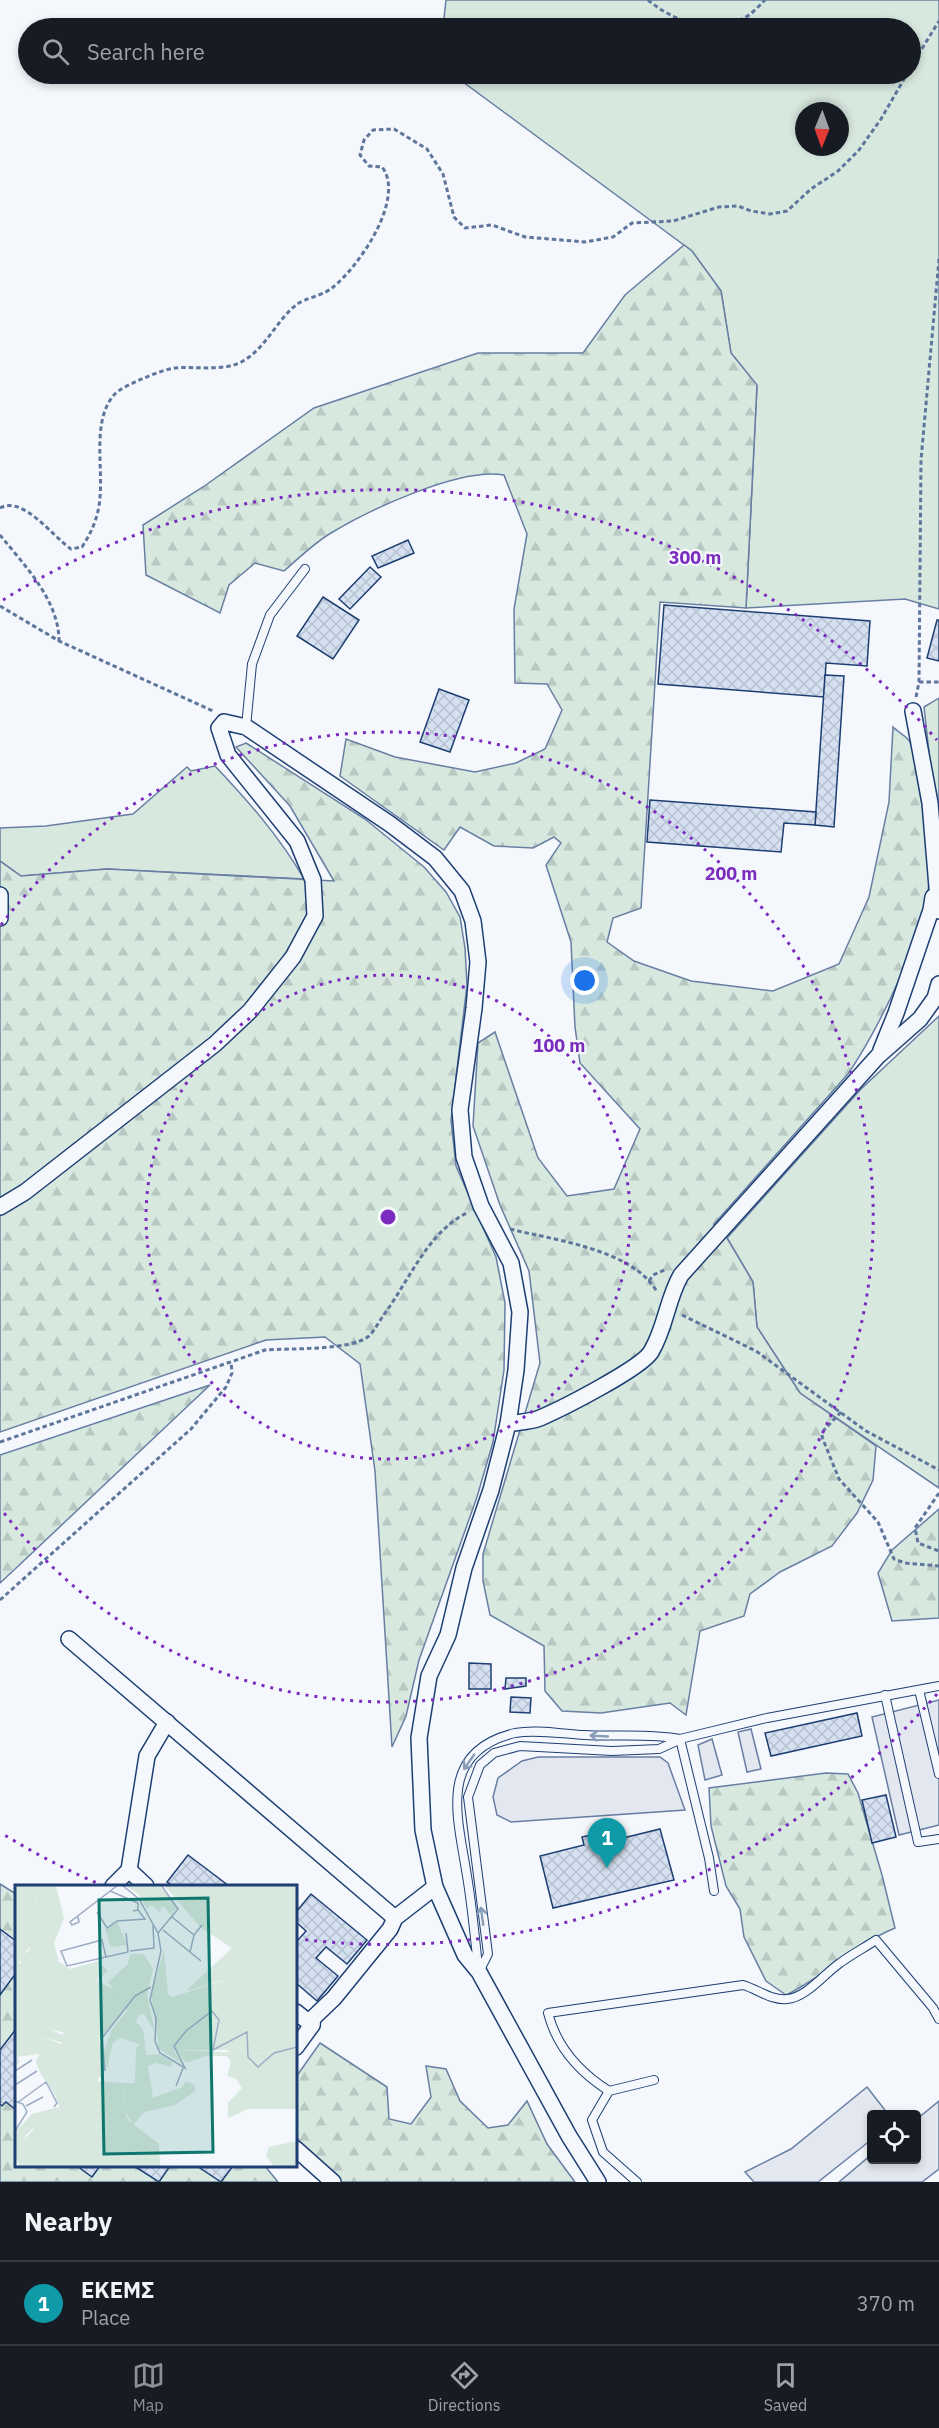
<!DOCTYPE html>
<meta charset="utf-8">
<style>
:root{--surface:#171b24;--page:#20242c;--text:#f1f3f6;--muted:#9ea1a6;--line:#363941;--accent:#8c9099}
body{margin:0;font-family:"IBM Plex Sans",sans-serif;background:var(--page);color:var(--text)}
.controls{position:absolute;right:18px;bottom:18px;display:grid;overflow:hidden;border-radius:6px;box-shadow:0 3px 9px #0003}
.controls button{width:54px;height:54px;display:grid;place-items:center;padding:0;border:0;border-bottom:2px solid var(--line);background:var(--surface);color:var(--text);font:30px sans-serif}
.compass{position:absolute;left:795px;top:102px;width:54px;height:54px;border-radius:50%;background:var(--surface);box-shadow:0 3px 9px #0003;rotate:181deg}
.you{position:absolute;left:585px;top:981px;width:21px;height:21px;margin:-15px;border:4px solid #fff;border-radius:50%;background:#1a73e8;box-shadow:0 0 0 9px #1a73e833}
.badge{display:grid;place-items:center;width:39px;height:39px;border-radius:50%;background:var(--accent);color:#fff;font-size:20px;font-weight:700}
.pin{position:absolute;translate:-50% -50px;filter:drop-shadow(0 2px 3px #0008)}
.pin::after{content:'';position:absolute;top:32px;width:21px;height:18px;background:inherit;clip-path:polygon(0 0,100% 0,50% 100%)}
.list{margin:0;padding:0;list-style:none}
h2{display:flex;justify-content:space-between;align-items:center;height:78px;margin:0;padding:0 24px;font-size:26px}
h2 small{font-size:20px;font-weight:400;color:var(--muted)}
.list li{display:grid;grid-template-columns:39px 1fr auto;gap:18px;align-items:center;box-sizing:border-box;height:84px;padding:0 24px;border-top:2px solid var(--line)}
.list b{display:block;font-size:22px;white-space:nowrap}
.list p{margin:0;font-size:20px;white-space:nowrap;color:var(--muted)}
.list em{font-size:20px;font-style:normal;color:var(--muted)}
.icon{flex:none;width:33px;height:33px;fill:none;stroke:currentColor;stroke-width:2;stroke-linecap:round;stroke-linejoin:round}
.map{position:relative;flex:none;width:939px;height:2182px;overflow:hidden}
.search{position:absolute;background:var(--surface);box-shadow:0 3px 9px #0003;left:18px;right:18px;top:18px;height:66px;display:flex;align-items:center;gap:15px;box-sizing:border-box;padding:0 21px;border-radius:33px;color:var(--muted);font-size:22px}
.sheet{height:162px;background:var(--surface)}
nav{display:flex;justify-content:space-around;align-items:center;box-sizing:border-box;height:84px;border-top:2px solid var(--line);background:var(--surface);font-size:16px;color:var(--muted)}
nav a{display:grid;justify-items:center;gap:3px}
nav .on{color:var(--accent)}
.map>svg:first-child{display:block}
</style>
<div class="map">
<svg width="939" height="2182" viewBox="0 0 939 2182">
<defs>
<pattern id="forest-firs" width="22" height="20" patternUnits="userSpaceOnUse" patternTransform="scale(1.5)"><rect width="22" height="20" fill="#d7e8df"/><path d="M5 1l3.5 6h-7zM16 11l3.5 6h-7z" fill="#b8c8c3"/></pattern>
<pattern id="building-cross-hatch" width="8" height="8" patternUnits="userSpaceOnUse" patternTransform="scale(1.5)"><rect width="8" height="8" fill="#d5e0f0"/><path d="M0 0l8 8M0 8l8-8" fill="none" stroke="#b6c1d1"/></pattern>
</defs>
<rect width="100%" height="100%" fill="#f4f7fb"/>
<g fill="#d7e8df" stroke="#687fa3" stroke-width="1.5" fill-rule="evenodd">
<path d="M446 0H939V609L905 599 746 608 757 386 731 353 721 291 692 251 459 79 457 74H910V28H443ZM804 111H840V147H804Z"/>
<path d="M939 698V843L924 707Z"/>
<path d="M215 766C248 801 280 837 304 879L107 869 21 876 0 861V828L46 826 133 814 187 767 191 771Z"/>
<path d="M939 1016V1488L800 1393 757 1327 753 1282 727 1238 861 1089Z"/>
</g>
<g fill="url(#forest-firs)" stroke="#687fa3" stroke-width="1.5">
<path d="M684 245 692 251 721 291 731 353 757 385 746 608 660 602 641 908 613 918 607 942 634 961 691 981 773 991 839 964 869 897 889 802 893 727C898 732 908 737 910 742 916 755 916 773 919 787 925 817 929 848 929 878 929 929 877 1031 848 1074L714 1224 727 1238 753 1282 757 1327 800 1393 876 1446 873 1480 857 1513 832 1546 780 1572 750 1594 744 1616 700 1631 686 1715 670 1703 601 1713 562 1711 545 1691 544 1646 490 1615 483 1581V1554L540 1363 529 1271 500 1205 473 1126 478 1043 495 1032 538 1158 567 1196 614 1189 640 1129 580 1063 575 1027 571 942 546 865 561 843 554 837 533 848 494 846 460 827 444 850 340 776 346 739 395 757 475 772 516 763 545 749 562 710 547 684 515 683 514 609 527 534 504 475C460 467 369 510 331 533 314 543 299 558 284 571L255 563 229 585 220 613 146 575 143 525 203 487 314 408 478 353H583L625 295Z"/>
<path d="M246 743 365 819 424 867 446 892 460 917 465 948 467 985 451 1120 456 1166 496 1257 505 1303 504 1370 493 1442 477 1497 419 1660 406 1716 392 1747 375 1471 360 1364 325 1337 266 1340 0 1432V861L21 876 107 869 334 881 290 806 236 747Z"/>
<path d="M210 1385 14 1570 0 1583V1455Z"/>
<path d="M939 1509V1618L892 1621 878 1573 892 1550Z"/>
<path d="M826 1773 848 1774 858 1793 882 1875 895 1928C854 1945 825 1976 786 1995L766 1981 744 1937 740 1909 726 1886 711 1826 709 1788Z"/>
<path d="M0 1884 16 1894V2166H265L278 2182H0Z"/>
<path d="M320 2043 387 2087 389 2119 411 2124 431 2097 426 2066 446 2069 460 2101 488 2128 508 2125 527 2101 547 2144 575 2182H328L296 2136V2077Z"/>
</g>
<g fill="#e3e8f0" stroke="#687fa3" stroke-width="1.5">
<path d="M939 1700V1825L899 1835 872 1717Z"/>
<path d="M751 1729 761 1769 747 1772 738 1732Z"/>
<path d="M712 1739 722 1775 705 1780 698 1745Z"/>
<path d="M538 1757H660L668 1763 685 1810 525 1821 511 1822 497 1815 493 1797 498 1778 522 1761Z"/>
<path d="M867 2087 888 2114H872L871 2140 818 2182H754L745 2172 791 2149Z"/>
<path d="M939 2101V2169L922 2182H839L871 2155 872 2160H916L917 2119Z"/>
</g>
<g fill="url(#building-cross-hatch)" stroke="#1d3f73" stroke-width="1.5">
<path d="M408 540 414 553 378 568 372 556Z"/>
<path d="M370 567 381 577 350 609 339 599Z"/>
<path d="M323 597 359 620 333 659 297 636Z"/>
<path d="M664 605 870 621 867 666 826 663 824 697 658 684Z"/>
<path d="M937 620H939V661L927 658Z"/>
<path d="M825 675 844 676 834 827 815 825Z"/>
<path d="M439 689 469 700 450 752 420 742Z"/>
<path d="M650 800 816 812 815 825 784 823 781 852 647 842Z"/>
<path d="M469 1663 491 1664V1689H469Z"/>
<path d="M506 1678H526V1686L505 1689Z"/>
<path d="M511 1697 531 1698 530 1713 510 1712Z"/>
<path d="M857 1713 862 1736 771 1756 765 1733Z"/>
<path d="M886 1795 896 1837 872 1843 862 1800Z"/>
<path d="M660 1829 674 1880 553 1908 540 1856 584 1845 582 1837 613 1830 615 1840Z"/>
<path d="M188 1855 229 1886H173L167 1882Z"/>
<path d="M311 1894 367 1940 347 1964 326 1947 316 1958 338 1976 317 2001 296 1983V1938L298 1940 306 1931 296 1922V1912Z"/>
<path d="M0 1929 16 1941V1973L0 1995Z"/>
<path d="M16 2029V2110L6 2102 2 2106 0 2104V2050Z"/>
<path d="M77 2166H100L92 2177Z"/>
<path d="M134 2166H170L159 2182Z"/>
<path d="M197 2166H233L221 2182Z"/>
</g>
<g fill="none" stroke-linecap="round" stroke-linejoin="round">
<g stroke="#1d3f73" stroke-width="10">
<g id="service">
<path d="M246 727 252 664 270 615 305 569"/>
<path d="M919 1690 939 1774"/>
<path d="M885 1695 918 1842 939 1839"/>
<path d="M714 1891 709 1858 680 1739 767 1718 939 1686"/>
<path d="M478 1967C475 1937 472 1906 467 1876 458 1818 436 1752 515 1733 537 1729 562 1734 584 1735 616 1737 648 1733 680 1739"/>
<path d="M480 1970 488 1954 468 1797 480 1765 494 1753 520 1746 612 1751 659 1749 679 1740"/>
<path d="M609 2091C579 2072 557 2048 548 2013L743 1985C757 1989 772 2001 787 1999 806 1998 825 1973 840 1963 852 1954 864 1948 876 1940L933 2008 939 2019"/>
<path d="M637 2182 603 2152 592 2120 609 2091 654 2080"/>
</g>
</g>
<g stroke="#1d3f73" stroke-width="18">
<g id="minor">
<path d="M913 711 930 803 939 911"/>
<path d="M0 895V918"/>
<path d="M881 1050 896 1013 931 910 933 897"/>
<path d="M0 1207 25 1192 215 1044 250 1011 293 957 315 916 313 880 297 841 228 755 219 728 224 722 246 727 390 824 435 858 462 891 473 921 478 962 474 1008 460 1110 464 1157 481 1206 511 1263 520 1312 516 1370 508 1424 491 1490 464 1568 448 1635 429 1676 419 1738 423 1830 435 1887 465 1955 479 1972 569 2136 598 2182"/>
<path d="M508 1424C518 1422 530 1422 540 1418 561 1409 640 1369 651 1352 666 1327 667 1299 681 1275L878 1056 920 1019 935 998 939 984"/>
<path d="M69 1639 395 1918"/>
<path d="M129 1870 146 1886"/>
<path d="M113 1886 129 1870 147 1756 167 1722"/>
<path d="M296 2012 312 2025"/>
<path d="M296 2047 312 2025 313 2018 334 1998 390 1929 395 1918 435 1887"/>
<path d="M296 2149 333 2182"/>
</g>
</g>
<g stroke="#5e769c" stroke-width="3" stroke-dasharray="4.5 3" stroke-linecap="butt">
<path d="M648 0C674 22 711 34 744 18 751 15 759 6 765 0"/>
<path d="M910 68 939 21"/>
<path d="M0 508C23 495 53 537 71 549L82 547C92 532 99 515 100 497 103 466 92 420 114 395 119 389 129 385 137 381 149 376 162 370 175 368 195 366 225 372 243 361 266 348 276 321 296 305 305 298 322 296 332 288 359 267 406 198 382 167L369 166 360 155 364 140 373 130 394 129 427 149 443 174 454 217 465 228 492 225 525 237 585 242 613 237 632 223 673 221 719 207 738 206 751 211 770 214 787 211 811 189 838 171 859 150 881 119 907 74"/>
<path d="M0 535C24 565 59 600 59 641"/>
<path d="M0 606 59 641 213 711"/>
<path d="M919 682H939"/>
<path d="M916 697 919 682 921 460 939 259"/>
<path d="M510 1229C553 1240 633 1249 657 1292"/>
<path d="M649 1281 653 1275 667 1269"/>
<path d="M682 1315 756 1351 866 1431 939 1470"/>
<path d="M841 1412 824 1430 822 1437 839 1479 878 1522 894 1559 905 1563 939 1566"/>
<path d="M0 1442 265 1350C291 1348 350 1351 369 1336 375 1330 380 1320 385 1313 410 1279 429 1230 469 1212"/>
<path d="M939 1493 915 1528 918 1543 939 1551"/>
<path d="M0 1600 191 1429 226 1387 232 1373 231 1362"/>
</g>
<use href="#service" stroke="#f4f7fb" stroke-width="8"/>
<use href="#minor" stroke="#f4f7fb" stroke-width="15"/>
</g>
<defs><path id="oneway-shaft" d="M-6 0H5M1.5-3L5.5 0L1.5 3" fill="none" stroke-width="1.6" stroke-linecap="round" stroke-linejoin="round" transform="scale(1.5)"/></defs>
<g stroke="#889bb7">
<use href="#oneway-shaft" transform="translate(599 1736) rotate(-177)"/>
<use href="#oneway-shaft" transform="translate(469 1762) rotate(125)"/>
<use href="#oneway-shaft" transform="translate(482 1916) rotate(-98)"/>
</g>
<g fill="none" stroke="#7b2cbf" stroke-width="3" stroke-dasharray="3 6">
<circle cx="388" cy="1217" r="242"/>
<path d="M1 925A485 485 0 1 1 1 1509"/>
<path d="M937 1694A727 727 0 0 1 299 1939M104 1886A727 727 0 0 1 3 1834M3 600A727 727 0 0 1 937 740"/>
</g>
<g transform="translate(15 1885)">
<rect width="282" height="282" fill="#f4f7fb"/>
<path d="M0 0H22L21 27 30 37 24 54 14 62 3 79 0 77ZM82 95 102 107 111 124 84 154 89 187 82 196 110 198 109 224 113 235 144 259 145 282H17L5 265 7 258 26 235 46 227 40 210 41 191 32 186 30 172 48 158 28 152 13 166 0 165V120L29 126 36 139 35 144 47 150 72 130ZM282 144V224H233L213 233V218L227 203 221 194 212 191 216 176 211 171H191L171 178 161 165 253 169ZM282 256V282H259L251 271 254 262Z" fill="#d7e8df"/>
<path d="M22 0H39L42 5 49 33 39 58 44 77 55 84 84 76 93 86 82 95 66 152 35 144 36 139 29 126 0 120V77L6 79 5 72 14 66 16 55 24 54 30 37 21 27ZM110 0H144L162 22 156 30 148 21 144 27 137 20 132 24 123 9ZM149 0H282V144L253 169 231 168 224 174 212 165H158L169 180 144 164 136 109 149 65 153 109 157 112 220 92 171 106 217 63 186 43ZM102 36 112 60 96 62 90 44ZM115 69H129L138 84 132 110 140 147 129 129 124 130 121 137 128 144 131 170 144 169 157 177 156 182 141 178 133 181 138 213 167 202 171 196 180 200V206L160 220 129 227 118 240 109 224 110 198H120L121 163 125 159 106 153 98 157 92 184 88 167 97 144 112 126 93 97 113 79ZM28 152 51 161 30 172 32 185 38 184 41 192 40 210 25 188 21 177 24 169 1 172 5 176 0 183V165L13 166ZM44 222 46 227 27 235 11 250 5 265 17 282H5L0 271 1 246 17 229Z" fill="#d7e8df"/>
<path fill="none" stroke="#9eadc5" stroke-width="1.5" d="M107 0 124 14 143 48 146 66 135 115 141 133 140 156 145 168 170 183 159 161 171 146 197 126 204 135 198 165 232 147 233 172 243 182 259 168 282 162M95 6 123 18V25L118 26M82 27 92 43 102 36 130 34 123 25M63 32 64 37 57 40 55 37 103 0M157 32 179 50M148 45 186 76M143 48 163 24 146 0M115 66 139 63 138 40M175 67 179 50 187 40M91 72 87 55 46 66 52 81 113 67 111 48M0 186 17 175M90 186 87 153 120 111 136 102M0 200 22 186M161 201 168 183M0 216 8 219 12 227 0 246M2 218 31 197 42 218 39 222M11 221 28 212"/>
<path fill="#0f766e" fill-opacity="0.15" stroke="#0f766e" stroke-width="3" d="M193 13 198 267 89 269 84 15Z"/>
<rect width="282" height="282" fill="none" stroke="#1d3f73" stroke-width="3"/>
</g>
<circle cx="388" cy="1217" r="9" fill="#7b2cbf" stroke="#f4f7fb" stroke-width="3"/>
<g font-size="18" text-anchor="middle" font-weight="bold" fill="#7b2cbf" stroke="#f4f7fb" stroke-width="4.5" stroke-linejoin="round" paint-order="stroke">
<text x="695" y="564">300 m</text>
<text x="731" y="880">200 m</text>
<text x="559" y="1052">100 m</text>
</g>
</svg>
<div class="controls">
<button><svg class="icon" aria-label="locate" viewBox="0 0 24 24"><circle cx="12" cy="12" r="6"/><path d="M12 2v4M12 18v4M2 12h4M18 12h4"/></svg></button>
</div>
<svg class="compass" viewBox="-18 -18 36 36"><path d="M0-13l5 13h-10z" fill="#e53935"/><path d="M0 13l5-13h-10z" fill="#9ea1a6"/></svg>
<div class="you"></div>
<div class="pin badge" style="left:607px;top:1868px;background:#0f9aa8">1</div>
<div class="search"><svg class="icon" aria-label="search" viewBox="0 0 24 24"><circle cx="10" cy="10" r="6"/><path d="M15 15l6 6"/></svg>Search here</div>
</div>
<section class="sheet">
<h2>Nearby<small></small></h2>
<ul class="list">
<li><span class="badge" style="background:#0f9aa8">1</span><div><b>ΕΚΕΜΣ</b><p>Place</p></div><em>370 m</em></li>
</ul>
</section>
<nav>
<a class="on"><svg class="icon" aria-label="map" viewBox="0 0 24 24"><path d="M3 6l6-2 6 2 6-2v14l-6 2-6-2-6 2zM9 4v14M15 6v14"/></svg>Map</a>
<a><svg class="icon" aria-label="directions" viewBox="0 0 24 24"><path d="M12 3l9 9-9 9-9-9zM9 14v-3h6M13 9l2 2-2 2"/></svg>Directions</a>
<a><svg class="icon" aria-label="saved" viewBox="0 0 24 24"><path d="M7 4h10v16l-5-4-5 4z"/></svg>Saved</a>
</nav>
